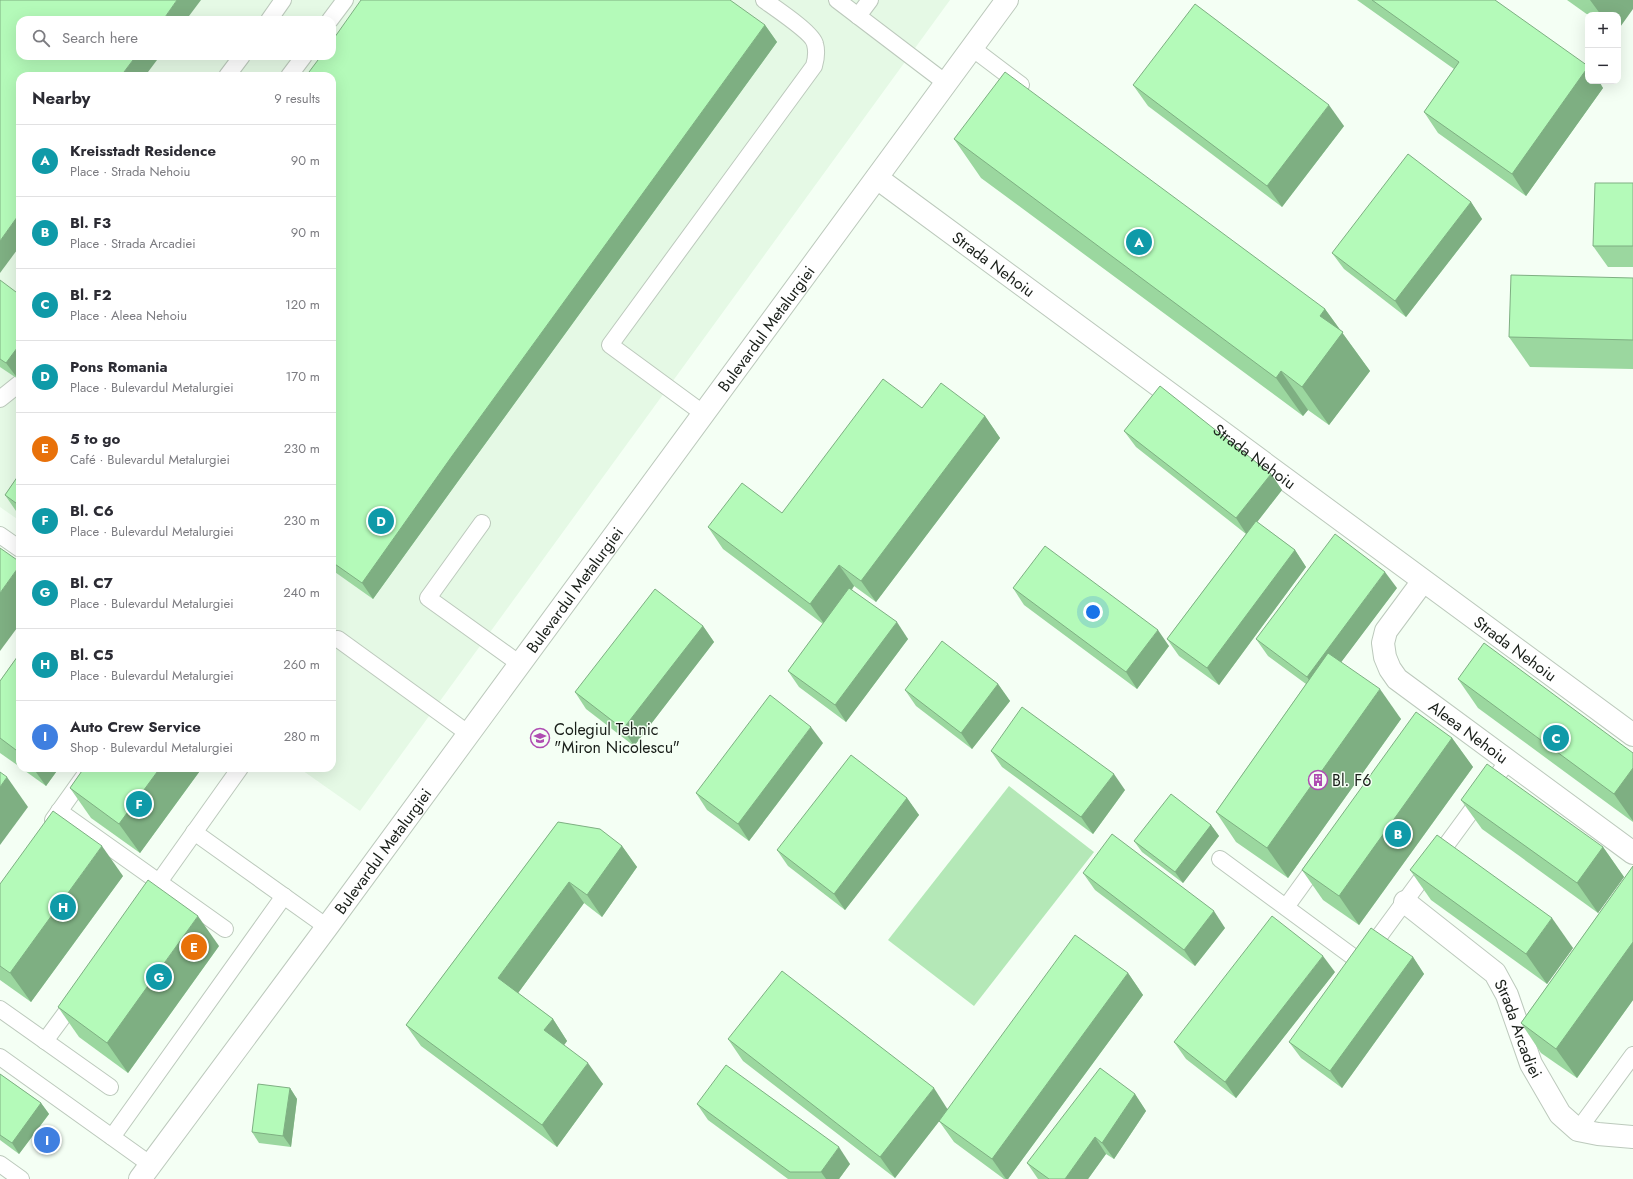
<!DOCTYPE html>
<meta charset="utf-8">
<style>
:root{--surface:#fff;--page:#f7f7f7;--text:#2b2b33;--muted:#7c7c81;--line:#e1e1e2;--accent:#af4cb2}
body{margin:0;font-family:Jost,sans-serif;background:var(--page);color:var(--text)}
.controls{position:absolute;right:12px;top:12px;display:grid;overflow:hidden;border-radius:8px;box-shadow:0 4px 16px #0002}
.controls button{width:36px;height:36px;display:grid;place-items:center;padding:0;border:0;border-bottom:1px solid var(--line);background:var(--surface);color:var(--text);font:20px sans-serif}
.you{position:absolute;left:1093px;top:612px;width:14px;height:14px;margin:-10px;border:3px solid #fff;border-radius:50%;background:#1a73e8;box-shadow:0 0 0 6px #1a73e833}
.badge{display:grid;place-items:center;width:26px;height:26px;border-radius:50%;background:var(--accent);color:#fff;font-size:13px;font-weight:700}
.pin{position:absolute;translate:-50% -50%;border:2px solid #fff;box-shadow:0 1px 4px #0006}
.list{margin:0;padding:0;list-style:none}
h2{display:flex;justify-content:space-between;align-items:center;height:52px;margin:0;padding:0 16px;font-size:17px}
h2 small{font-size:13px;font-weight:400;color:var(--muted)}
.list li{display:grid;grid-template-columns:26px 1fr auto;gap:12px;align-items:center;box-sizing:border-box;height:72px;padding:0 16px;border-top:1px solid var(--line)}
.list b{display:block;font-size:15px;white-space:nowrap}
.list p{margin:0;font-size:13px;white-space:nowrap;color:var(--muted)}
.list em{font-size:13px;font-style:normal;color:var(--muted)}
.icon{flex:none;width:22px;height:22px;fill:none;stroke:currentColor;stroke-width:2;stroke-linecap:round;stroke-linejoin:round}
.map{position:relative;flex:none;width:1633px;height:1179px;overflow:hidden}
.search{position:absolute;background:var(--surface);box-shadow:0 4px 16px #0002;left:16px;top:16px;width:320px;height:44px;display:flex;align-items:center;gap:10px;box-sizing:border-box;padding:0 14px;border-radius:12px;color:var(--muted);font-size:15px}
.panel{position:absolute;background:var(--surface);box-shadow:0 4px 16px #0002;left:16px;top:72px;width:320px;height:700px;border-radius:12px}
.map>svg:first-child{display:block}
</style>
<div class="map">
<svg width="1633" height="1179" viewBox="0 0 1633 1179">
<rect width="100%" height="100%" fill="#f4fff4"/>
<path fill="#e5f9e5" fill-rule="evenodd" d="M0 0H950L360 811 299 768H332V76H20V521L0 507ZM20 20H332V56H20Z"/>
<path fill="#b4e8b7" d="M1009 786 1094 852 974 1006 888 940Z"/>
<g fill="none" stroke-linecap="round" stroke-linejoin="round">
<g stroke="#bcc9bc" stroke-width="18">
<g id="lane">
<path d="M837 0 946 83"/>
<path d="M858 16 870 0"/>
<path d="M269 20 283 0"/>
<path d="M330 20 345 0"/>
<path d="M972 48 1021 85"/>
<path d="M227 76 242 56"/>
<path d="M289 76 304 56"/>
<path d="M0 399 20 383"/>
<path d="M704 414 610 345 814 66C816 59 817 51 815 44 813 33 775 8 764 0"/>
<path d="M482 523 428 598 520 664"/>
<path d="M0 535 20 549"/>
<path d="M338 639 469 734"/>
<path d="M59 811 225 929"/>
<path d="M53 820 90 768"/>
<path d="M194 832 327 927"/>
<path d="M1220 859 1356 959 1364 957 1508 761"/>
<path d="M144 903 240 768"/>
<path d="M1286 907 1320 860"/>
<path d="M0 1009 110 1087"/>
<path d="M45 1041 76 999"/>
<path d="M0 1057 151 1165"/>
<path d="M1578 1130 1633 1055"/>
<path d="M112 1137 284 896"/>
<path d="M0 1164 21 1179"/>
</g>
</g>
<g stroke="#bcc9bc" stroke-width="24">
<g id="street">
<path id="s1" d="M877 178 1633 735"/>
<path id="s2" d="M1423 581 1386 631 1383 643 1385 657 1390 669 1397 679 1633 853"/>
<path id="s3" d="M1405 902 1495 973 1507 995 1531 1064 1560 1114 1578 1130 1598 1134 1633 1137"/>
</g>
</g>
<g stroke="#bcc9bc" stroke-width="24">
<g id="secondary">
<path id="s4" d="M140 1179 327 927 1007 0"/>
</g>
</g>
<use href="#lane" stroke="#fff" stroke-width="16"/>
<use href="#street" stroke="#fff" stroke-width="22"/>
<use href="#secondary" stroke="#fff" stroke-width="22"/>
</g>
<g fill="#9bd79f">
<path d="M1357 0H1495L1603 88 1526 196 1438 133 1424 112 1454 69Z"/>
<path d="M1567 0H1633L1618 15H1588Z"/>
<path d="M765 25 777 42 464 473 373 599 332 570V76Z"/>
<path d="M1133 85 1344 126 1282 207 1148 106Z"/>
<path d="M954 139 1325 309 1370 371 1329 425 1308 410 1303 416 981 178Z"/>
<path d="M1633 183V267H1608L1593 246Z"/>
<path d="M1471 202 1482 219 1406 317 1344 269 1332 253Z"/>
<path d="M1633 278V369L1530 367 1509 337Z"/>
<path d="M0 280 18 379 0 367Z"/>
<path d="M922 408 985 416 1000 438 876 602 854 586 852 590 908 639 846 722 799 687 788 671 823 624 723 549 708 527 782 513Z"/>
<path d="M1124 431 1271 474 1282 490 1257 522 1295 550 1306 567 1219 685 1179 656 1167 639 1246 534 1136 447Z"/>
<path d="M20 473V514L16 511 5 495Z"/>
<path d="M1013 588 1169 646 1137 689 1024 605Z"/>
<path d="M1397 588 1341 662 1401 719 1288 878 1236 842 1216 812 1306 684 1268 656 1256 639Z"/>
<path d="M703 626 714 642 634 746 586 709 575 692Z"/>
<path d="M20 653V767L0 753V681Z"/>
<path d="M1458 679 1633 753V822L1478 708Z"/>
<path d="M998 684 1010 701 972 749 916 706 905 690Z"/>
<path d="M1452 738 1473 767 1359 925 1323 900 1302 870Z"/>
<path d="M823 743 749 841 707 810 696 793Z"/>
<path d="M991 751 1125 790 1093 834 1002 767Z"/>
<path d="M21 768H59L46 786Z"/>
<path d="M84 768H202L140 853 91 818 70 788Z"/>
<path d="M907 798 919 815 845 910 788 866 777 850Z"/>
<path d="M1461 800 1603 847 1624 877 1598 913 1482 829Z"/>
<path d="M558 822 622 846 637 867 602 917 584 903 518 993 553 1019 567 1041 564 1045 603 1084 557 1147 421 1046 406 1025Z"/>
<path d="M1211 825 1219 836 1183 883 1142 852 1134 841Z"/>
<path d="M1633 866V1000L1577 1078 1541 1053 1521 1023Z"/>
<path d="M1410 870 1573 948 1547 984 1431 900Z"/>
<path d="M1083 873 1225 928 1195 966 1095 890Z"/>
<path d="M123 876 31 1002 0 980V884Z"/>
<path d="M219 946 128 1073 79 1037 58 1007Z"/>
<path d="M1413 957 1424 974 1342 1088 1301 1058 1289 1042Z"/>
<path d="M1335 972 1236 1098 1186 1059 1174 1042Z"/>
<path d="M1128 973 1143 995 1008 1179H1004L954 1142 939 1121 895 1178 743 1061 728 1039 948 1109Z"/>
<path d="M0 1074 41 1103 49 1114 19 1154 0 1140Z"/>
<path d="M290 1088 297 1099 291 1147 259 1143 252 1132Z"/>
<path d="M1135 1094 1146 1111 1114 1159 1106 1154 1088 1179H1038L1027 1163Z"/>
<path d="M697 1104 850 1164 839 1179H788L708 1120Z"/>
</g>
<g fill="#7eaf82">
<path d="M177 0H201L186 20H163Z"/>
<path d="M1590 0H1633V9L1618 30V15H1601Z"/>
<path d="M765 25 777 42 464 473 373 599 362 583 452 456Z"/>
<path d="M136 56H160L145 76H121Z"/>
<path d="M1588 67V81H1599L1603 88 1526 196 1512 174Z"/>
<path d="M1329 105 1344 126 1282 207 1267 186Z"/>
<path d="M1471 202 1482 219 1406 317 1395 301Z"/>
<path d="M20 213V246L0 273V241Z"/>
<path d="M1325 309 1370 371 1329 425 1302 387 1320 316Z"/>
<path d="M20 344V376L18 379 6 363Z"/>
<path d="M1281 371 1308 410 1303 416 1276 378Z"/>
<path d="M985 416 1000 438 876 602 861 581Z"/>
<path d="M1271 474 1282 490 1247 535 1236 518Z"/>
<path d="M1295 550 1306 567 1219 685 1207 668Z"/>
<path d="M20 565V624L0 651V593Z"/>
<path d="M839 565 854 586 825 625 810 604Z"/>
<path d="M1385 572 1397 588 1318 693 1307 677Z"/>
<path d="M897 622 908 639 846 722 835 705Z"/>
<path d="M703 626 714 642 634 746 623 729Z"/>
<path d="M1158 630 1169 646 1137 689 1126 672Z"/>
<path d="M998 684 1010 701 972 749 961 733Z"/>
<path d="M1380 689 1401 719 1288 878 1267 848Z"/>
<path d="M811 727 823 743 749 841 738 824Z"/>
<path d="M1452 738 1473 767 1359 925 1339 896Z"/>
<path d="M33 768H59L46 786Z"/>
<path d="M160 768H202L140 853 119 824Z"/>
<path d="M1633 768V821L1614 794Z"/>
<path d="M1114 774 1125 790 1093 834 1081 817Z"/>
<path d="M7 777 28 807 0 845V787Z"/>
<path d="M907 798 919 815 845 910 834 894Z"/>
<path d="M1211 825 1219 836 1183 883 1175 872Z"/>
<path d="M102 846 123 876 31 1002 10 973Z"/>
<path d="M622 846 637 867 602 917 587 895Z"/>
<path d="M1603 847 1624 877 1598 913 1577 883Z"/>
<path d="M569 882 584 903 513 1000 498 978Z"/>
<path d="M1214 911 1225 928 1195 966 1184 950Z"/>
<path d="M198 916 219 946 128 1073 107 1043Z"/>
<path d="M1552 918 1573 948 1547 984 1526 954Z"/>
<path d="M1633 942V1000L1577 1078 1556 1049Z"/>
<path d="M1323 956 1335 972 1236 1098 1225 1082Z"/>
<path d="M1413 957 1424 974 1342 1088 1330 1071Z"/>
<path d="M1128 973 1143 995 1008 1179H1006L992 1159Z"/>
<path d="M553 1019 567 1041 559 1052 544 1030Z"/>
<path d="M588 1063 603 1084 557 1147 542 1125Z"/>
<path d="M290 1088 297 1099 291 1147 283 1136Z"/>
<path d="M934 1088 948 1110 895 1178 880 1157Z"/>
<path d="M1135 1094 1146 1111 1114 1159 1102 1143Z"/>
<path d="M41 1103 49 1114 19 1154 12 1143Z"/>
<path d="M1095 1137 1106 1154 1088 1179H1065Z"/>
<path d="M839 1147 850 1164 839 1179H826L821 1172Z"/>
</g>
<g fill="#b4fab9" stroke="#7eaf82">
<path d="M0 0H177L163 20H20V56H136L121 76H20V213L0 241Z"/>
<path d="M361 0H730L765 25 452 456 362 583 332 562V76H306L321 56H332V41Z"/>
<path d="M1372 0H1495L1588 66V67L1512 174 1424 112 1459 62Z"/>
<path d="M1195 4 1329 105 1267 186 1133 85Z"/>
<path d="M1005 72 1325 309 1320 316 1343 332 1302 387 1281 371 1276 378 954 139Z"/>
<path d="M1408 154 1471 202 1395 301 1332 253Z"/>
<path d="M1595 183H1633V246H1593Z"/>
<path d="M1511 275 1633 278V340L1509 337Z"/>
<path d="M0 280 20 295V344L6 363 0 359Z"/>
<path d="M883 379 922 408 941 383 985 416 861 581 839 565 810 604 708 527 742 483 782 513Z"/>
<path d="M1160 386 1271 474 1236 518 1124 431Z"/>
<path d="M20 473V506L5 495Z"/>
<path d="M1256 521 1295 550 1207 668 1167 639Z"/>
<path d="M1335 534 1385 572 1307 677 1256 639Z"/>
<path d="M1045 546 1158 630 1126 672 1013 588Z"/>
<path d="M0 548 20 562V565L0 593Z"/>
<path d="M849 588 897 622 835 705 788 671Z"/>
<path d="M655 589 703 626 623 729 575 692Z"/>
<path d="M942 641 998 684 961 733 905 690Z"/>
<path d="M1484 643 1633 753V768L1614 794 1458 679Z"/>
<path d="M20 653V753L0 738V681Z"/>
<path d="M1328 653 1380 689 1267 848 1216 812Z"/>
<path d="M770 695 811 727 738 824 696 793Z"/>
<path d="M1022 707 1114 774 1081 817 991 751Z"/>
<path d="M1416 712 1452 738 1339 896 1302 870Z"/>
<path d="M851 755 907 798 834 894 777 850Z"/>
<path d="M1487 764 1603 847 1577 883 1461 800Z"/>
<path d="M84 768H160L119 824 70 788Z"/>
<path d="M0 772 7 777 0 787Z"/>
<path d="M1171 794 1211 825 1175 872 1134 841Z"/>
<path d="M53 811 102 846 10 973 0 966V884Z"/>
<path d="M558 822 600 829 622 846 587 895 569 882 498 978 553 1019 544 1030 588 1063 542 1125 406 1025Z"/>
<path d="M1112 834 1214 911 1184 950 1083 873Z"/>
<path d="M1437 835 1552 918 1526 954 1410 870Z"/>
<path d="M1633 866V942L1556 1049 1521 1023Z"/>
<path d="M148 880 198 916 107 1043 58 1007Z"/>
<path d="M1272 916 1323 956 1225 1082 1174 1042Z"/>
<path d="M1371 928 1413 957 1330 1071 1289 1042Z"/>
<path d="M1075 935 1128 973 992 1159 939 1121Z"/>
<path d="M782 971 934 1088 880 1157 728 1039Z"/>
<path d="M726 1065 839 1147 821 1172H790L697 1104Z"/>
<path d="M1100 1068 1135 1094 1102 1143 1095 1137 1065 1179H1049L1027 1163Z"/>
<path d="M0 1074 41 1103 12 1143 0 1135Z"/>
<path d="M258 1084 290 1088 283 1136 252 1132Z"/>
</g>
<defs>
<g id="school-ring" transform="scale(1)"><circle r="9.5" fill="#f4fff4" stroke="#af4cb2" stroke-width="1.5"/><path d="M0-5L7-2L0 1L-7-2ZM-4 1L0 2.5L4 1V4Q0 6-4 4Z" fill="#af4cb2"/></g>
<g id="building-ring" transform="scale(1)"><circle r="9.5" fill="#f4fff4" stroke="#af4cb2" stroke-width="1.5"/><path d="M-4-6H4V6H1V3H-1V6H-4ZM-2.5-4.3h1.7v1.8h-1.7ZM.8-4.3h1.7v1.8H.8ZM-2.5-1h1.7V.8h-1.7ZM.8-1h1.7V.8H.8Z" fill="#af4cb2"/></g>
</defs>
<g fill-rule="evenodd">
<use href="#school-ring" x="540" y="738"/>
<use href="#building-ring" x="1318" y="780"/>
</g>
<g text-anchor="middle" stroke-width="3" stroke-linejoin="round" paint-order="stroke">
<g font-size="16" fill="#191e19" stroke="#f4fff4">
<text dy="6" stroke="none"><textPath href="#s1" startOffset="145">Strada Nehoiu</textPath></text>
<text dy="6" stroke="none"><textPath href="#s4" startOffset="1056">Bulevardul Metalurgiei</textPath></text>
<text dy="6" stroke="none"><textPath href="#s1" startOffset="469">Strada Nehoiu</textPath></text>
<text dy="6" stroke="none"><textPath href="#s4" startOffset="732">Bulevardul Metalurgiei</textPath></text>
<text dy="6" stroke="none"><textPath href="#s1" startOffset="793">Strada Nehoiu</textPath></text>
<text dy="6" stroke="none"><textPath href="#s2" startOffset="203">Aleea Nehoiu</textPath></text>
<text dy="6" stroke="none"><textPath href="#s4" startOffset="408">Bulevardul Metalurgiei</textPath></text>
<text dy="6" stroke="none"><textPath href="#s3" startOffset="175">Strada Arcadiei</textPath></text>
</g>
<g font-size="16" fill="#191e19" stroke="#f4fff4" text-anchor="start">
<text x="554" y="735">Colegiul Tehnic<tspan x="554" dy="18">"Miron Nicolescu"</tspan></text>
<text x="1332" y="786">Bl. F6</text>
</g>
</g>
</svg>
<div class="controls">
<button>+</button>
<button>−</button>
</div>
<div class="you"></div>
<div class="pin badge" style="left:1139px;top:242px;background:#0f9aa8">A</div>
<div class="pin badge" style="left:1398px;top:834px;background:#0f9aa8">B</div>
<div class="pin badge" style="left:1556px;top:738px;background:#0f9aa8">C</div>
<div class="pin badge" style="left:381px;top:521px;background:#0f9aa8">D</div>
<div class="pin badge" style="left:194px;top:947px;background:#e8710a">E</div>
<div class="pin badge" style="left:139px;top:804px;background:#0f9aa8">F</div>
<div class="pin badge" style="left:159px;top:977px;background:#0f9aa8">G</div>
<div class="pin badge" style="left:63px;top:907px;background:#0f9aa8">H</div>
<div class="pin badge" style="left:47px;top:1140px;background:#3f7fe0">I</div>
<div class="search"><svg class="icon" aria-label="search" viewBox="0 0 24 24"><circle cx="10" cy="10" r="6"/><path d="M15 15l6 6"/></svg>Search here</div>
<section class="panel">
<h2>Nearby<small>9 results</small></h2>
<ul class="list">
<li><span class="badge" style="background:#0f9aa8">A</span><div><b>Kreisstadt Residence</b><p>Place · Strada Nehoiu</p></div><em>90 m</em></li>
<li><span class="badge" style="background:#0f9aa8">B</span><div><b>Bl. F3</b><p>Place · Strada Arcadiei</p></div><em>90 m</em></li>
<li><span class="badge" style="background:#0f9aa8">C</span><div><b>Bl. F2</b><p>Place · Aleea Nehoiu</p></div><em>120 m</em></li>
<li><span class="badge" style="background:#0f9aa8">D</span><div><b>Pons Romania</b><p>Place · Bulevardul Metalurgiei</p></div><em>170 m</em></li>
<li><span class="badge" style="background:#e8710a">E</span><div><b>5 to go</b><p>Café · Bulevardul Metalurgiei</p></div><em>230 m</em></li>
<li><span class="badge" style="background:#0f9aa8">F</span><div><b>Bl. C6</b><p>Place · Bulevardul Metalurgiei</p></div><em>230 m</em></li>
<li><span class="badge" style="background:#0f9aa8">G</span><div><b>Bl. C7</b><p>Place · Bulevardul Metalurgiei</p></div><em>240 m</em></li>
<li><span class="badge" style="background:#0f9aa8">H</span><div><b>Bl. C5</b><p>Place · Bulevardul Metalurgiei</p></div><em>260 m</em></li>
<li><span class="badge" style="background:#3f7fe0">I</span><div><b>Auto Crew Service</b><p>Shop · Bulevardul Metalurgiei</p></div><em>280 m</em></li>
</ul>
</section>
</div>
